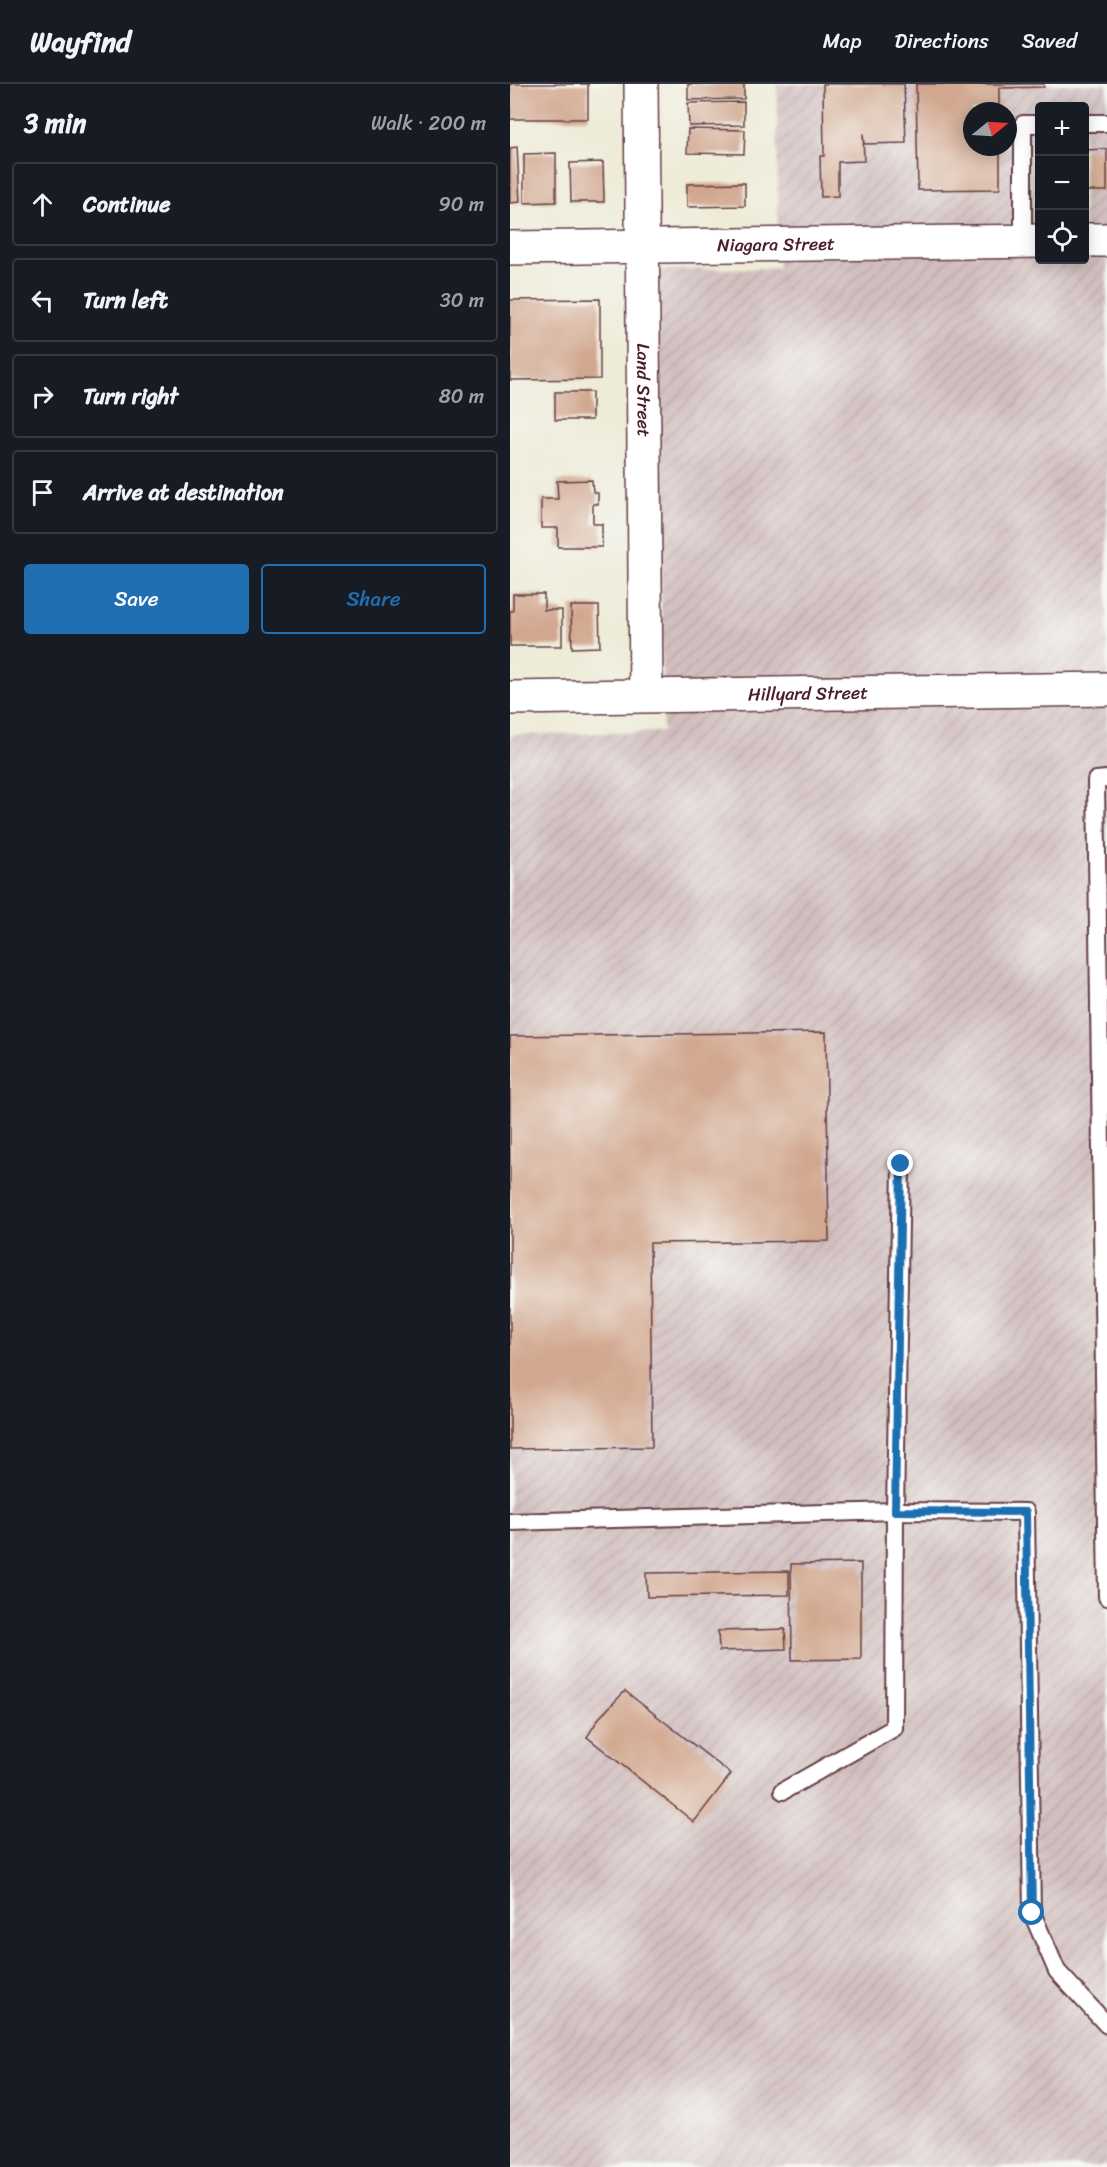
<!DOCTYPE html>
<meta charset="utf-8">
<style>
:root{--surface:#171b24;--page:#20242c;--text:#f1f3f6;--muted:#9ea1a6;--line:#363941;--accent:#1f6fb2}
body{margin:0;font-family:Sriracha,sans-serif;background:var(--page);color:var(--text)}
.controls{position:absolute;right:18px;top:18px;display:grid;overflow:hidden;border-radius:6px;box-shadow:0 3px 15px #0003}
.controls button{width:54px;height:54px;display:grid;place-items:center;padding:0;border:0;border-bottom:2px solid var(--line);background:var(--surface);color:var(--text);font:30px sans-serif}
.compass{position:absolute;left:453px;top:18px;width:54px;height:54px;border-radius:50%;background:var(--surface);box-shadow:0 3px 15px #0003;rotate:72deg}
.stop{position:absolute;width:18px;height:18px;margin:-14px;border:4px solid #1f6fb2;border-radius:50%;background:#fff}
.stop.end{background:#1f6fb2;border-color:#fff;box-shadow:0 2px 6px #0008}
.list{margin:0;padding:0;list-style:none}
h2{display:flex;justify-content:space-between;align-items:center;height:78px;margin:0;padding:0 24px;font-size:26px}
h2 small{font-size:20px;font-weight:400;color:var(--muted)}
.list li{display:grid;grid-template-columns:39px 1fr auto;gap:18px;align-items:center;box-sizing:border-box;height:84px;margin:0 12px 12px;padding:0 12px;border:2px solid var(--line);border-radius:6px}
.list b{display:block;font-size:22px;white-space:nowrap}
.list em{font-size:20px;font-style:normal;color:var(--muted)}
.actions{display:flex;gap:12px;padding:18px 24px}
.actions a{flex:1;padding:14px 0;border:2px solid var(--accent);border-radius:6px;text-align:center;font-size:21px;color:var(--accent)}
.actions .main{background:var(--accent);color:#fff}
.icon{flex:none;width:33px;height:33px;fill:none;stroke:currentColor;stroke-width:2;stroke-linecap:round;stroke-linejoin:round}
.map{position:relative;flex:none;width:597px;height:2083px;overflow:hidden}
header{display:flex;align-items:center;gap:36px;box-sizing:border-box;height:84px;padding:0 30px;background:var(--surface);border-bottom:2px solid var(--line)}
header strong{font-size:28px}
nav{display:flex;gap:33px;margin-inline-start:auto;font-size:21px}
main{display:flex}
aside{flex:1;background:var(--surface)}
.map>svg:first-child{display:block}
</style>
<header>
<strong>Wayfind</strong>
<nav><a>Map</a><a>Directions</a><a>Saved</a></nav>
</header>
<main>
<aside>
<h2>3 min<small>Walk · 200 m</small></h2>
<ul class="list">
<li><svg class="icon" aria-label="ahead" viewBox="0 0 24 24"><path d="M12 20V5M6 11l6-6 6 6"/></svg><div><b>Continue</b></div><em>90 m</em></li>
<li><svg class="icon" aria-label="left" viewBox="0 0 24 24"><path d="M17 20v-9H6M10 6l-5 5 5 5"/></svg><div><b>Turn left</b></div><em>30 m</em></li>
<li><svg class="icon" aria-label="right" viewBox="0 0 24 24"><path d="M7 20v-9h11M14 6l5 5-5 5"/></svg><div><b>Turn right</b></div><em>80 m</em></li>
<li><svg class="icon" aria-label="arrive" viewBox="0 0 24 24"><path d="M6 21V4h12l-3 4 3 4H6"/></svg><div><b>Arrive at destination</b></div></li>
</ul>
<div class="actions"><a class="main">Save</a><a>Share</a></div>
</aside>
<div class="map">
<svg width="597" height="2083" viewBox="0 0 597 2083">
<defs>
<pattern id="industrial-furrows" width="10" height="10" patternUnits="userSpaceOnUse" patternTransform="scale(1.5)"><rect width="10" height="10" fill="#d1bfbf"/><path d="M-1 1l2-2M0 10L10 0M9 11l2-2" fill="none" stroke="#b5a4a4"/></pattern>
</defs>
<rect width="100%" height="100%" fill="#f6f6f2"/>
<filter id="ink" filterUnits="userSpaceOnUse"><feTurbulence type="fractalNoise" baseFrequency=".0167" numOctaves="2"/><feDisplacementMap in="SourceGraphic" scale="12" xChannelSelector="R" yChannelSelector="G"/><feConvolveMatrix kernelMatrix="1 2 1 2 8 2 1 2 1" color-interpolation-filters="sRGB"/></filter>
<filter id="wash" filterUnits="userSpaceOnUse"><feTurbulence type="fractalNoise" baseFrequency=".008" numOctaves="4" result="noise"/><feDisplacementMap in="SourceGraphic" scale="24" xChannelSelector="R" yChannelSelector="G"/><feGaussianBlur stdDeviation="1.35" result="paint"/><feColorMatrix in="noise" values="0 0 0 0 0 0 0 0 0 0 0 0 0 0 0 0 0 1.4 0 .05"/><feComposite in="paint" operator="in"/></filter>
<g filter="url(#wash)">
<rect width="100%" height="100%" fill="#eeebd7"/>
<path fill="url(#industrial-furrows)" fill-rule="evenodd" d="M267 0H597V2083H0V651L153 648 147 186 268 184ZM530 22H574V176H530ZM462 27H498V63H462Z"/>
<g id="blocks">
<g fill="#d2a78f">
<rect x="0" y="0" width="78" height="35"/>
<path d="M178 0H234V15L178 16Z"/>
<path d="M313 0H394L396 59 354 60 353 49 354 77 328 78V112L311 113 310 72H314Z"/>
<path d="M406 0H534V3L489 4V27H462V63H490V105L408 106Z"/>
<path d="M234 18V41L179 42 178 19Z"/>
<path d="M178 45 235 46 234 70 177 69Z"/>
<path d="M7 63 10 118 0 119V64Z"/>
<path d="M597 65V107H574V66Z"/>
<path d="M46 69V118L14 119V70Z"/>
<path d="M93 78 94 118H61L60 79Z"/>
<path d="M235 99V122L177 123V100Z"/>
<path d="M90 215V295L0 296V216Z"/>
<rect x="45" y="308" width="37" height="28"/>
<path d="M82 396 83 408 88 409V420H83V440H92V463H48V444H31V415H48L47 397Z"/>
<path d="M3 510H34V526H52V562H0V527H3Z"/>
<path d="M61 522H89L90 563 62 564Z"/>
<path d="M316 948 319 1157 140 1159 142 1363 0 1365V952Z"/>
<path d="M351 1479V1575L282 1576 281 1480Z"/>
<path d="M279 1487V1511L137 1513 136 1489Z"/>
<path d="M275 1545 276 1565 209 1567 208 1547Z"/>
<path d="M115 1607 221 1690 184 1738 77 1653 89 1634Z"/>
</g>
</g>
</g>
<g filter="url(#ink)">
<use href="#blocks" fill-opacity="0" stroke="#633e45" stroke-width="1.5"/>
<g fill="none" stroke-linecap="round" stroke-linejoin="round">
<g stroke="#633e45" stroke-width="20">
<g id="service">
<path d="M574 39H597"/>
<path d="M513 157V40H530"/>
<path d="M597 695 586 696 597 1513"/>
<path d="M0 1438 385 1427 516 1428 522 1829 547 1887 597 1941"/>
<path d="M273 1707 384 1644 385 1427 391 1080"/>
</g>
</g>
<g stroke="#633e45" stroke-width="36">
<g id="minor">
<path id="s1" d="M131 0 136 611"/>
<path d="M574 156H597"/>
<path id="s2" d="M0 164 530 157"/>
<path id="s3" d="M0 614 597 605"/>
</g>
</g>
<use href="#service" stroke="#fff" stroke-width="16"/>
<use href="#minor" stroke="#fff" stroke-width="33"/>
</g>
</g>
<g fill="none" stroke-linecap="round" stroke-linejoin="round" filter="url(#ink)">
<path stroke="#1f6fb2" stroke-width="8" d="M391 1080 385 1427 516 1428 522 1829"/>
</g>
<g text-anchor="middle" stroke-width="4.5" stroke-linejoin="round" paint-order="stroke">
<g font-size="18" fill="#4a1f2b" stroke="#f6f6f2">
<text dy="6" stroke="none"><textPath href="#s2" startOffset="266">Niagara Street</textPath></text>
<text dy="6" stroke="none"><textPath href="#s1" startOffset="306">Land Street</textPath></text>
<text dy="6" stroke="none"><textPath href="#s3" startOffset="298">Hillyard Street</textPath></text>
</g>
</g>
</svg>
<div class="controls">
<button>+</button>
<button>−</button>
<button><svg class="icon" aria-label="locate" viewBox="0 0 24 24"><circle cx="12" cy="12" r="6"/><path d="M12 2v4M12 18v4M2 12h4M18 12h4"/></svg></button>
</div>
<svg class="compass" viewBox="-18 -18 36 36"><path d="M0-13l5 13h-10z" fill="#e53935"/><path d="M0 13l5-13h-10z" fill="#9ea1a6"/></svg>
<div class="stop" style="left:522px;top:1829px"></div>
<div class="stop end" style="left:391px;top:1080px"></div>
</div>
</main>
